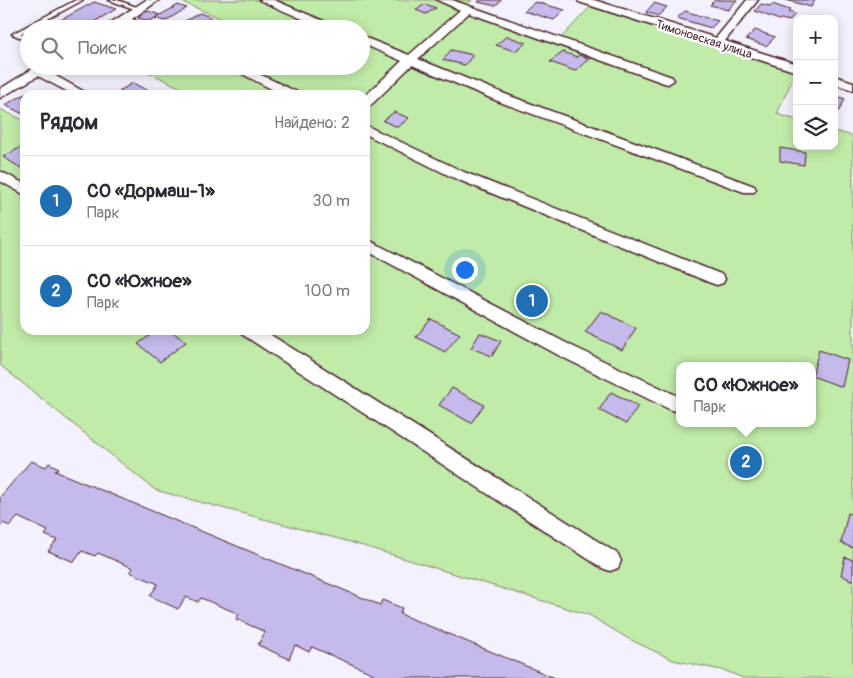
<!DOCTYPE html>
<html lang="ru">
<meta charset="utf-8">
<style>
:root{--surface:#fff;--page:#f2f2f3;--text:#2b2b33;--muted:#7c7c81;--line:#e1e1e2;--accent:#1f6fb2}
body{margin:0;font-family:Pangolin,sans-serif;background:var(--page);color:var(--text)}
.controls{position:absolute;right:15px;top:15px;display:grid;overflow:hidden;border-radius:10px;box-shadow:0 2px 12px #0003}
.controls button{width:45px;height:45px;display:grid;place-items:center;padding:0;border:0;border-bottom:1px solid var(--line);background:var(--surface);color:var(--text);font:25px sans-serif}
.you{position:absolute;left:464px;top:269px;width:18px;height:18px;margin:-12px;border:4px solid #fff;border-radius:50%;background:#1a73e8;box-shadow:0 0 0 8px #1a73e833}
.badge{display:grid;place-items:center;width:32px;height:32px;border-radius:50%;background:var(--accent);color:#fff;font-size:16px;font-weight:700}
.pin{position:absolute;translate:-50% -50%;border:2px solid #fff;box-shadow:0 1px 5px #0006}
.popup{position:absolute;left:676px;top:362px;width:140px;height:65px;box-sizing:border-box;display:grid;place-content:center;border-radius:10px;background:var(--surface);filter:drop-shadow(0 1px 4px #0005);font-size:16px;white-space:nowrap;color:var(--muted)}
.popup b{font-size:19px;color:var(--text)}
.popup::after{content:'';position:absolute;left:50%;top:100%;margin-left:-10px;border:10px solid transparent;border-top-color:var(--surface)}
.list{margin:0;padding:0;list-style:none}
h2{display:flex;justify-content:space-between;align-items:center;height:65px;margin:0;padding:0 20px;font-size:21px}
h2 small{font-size:16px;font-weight:400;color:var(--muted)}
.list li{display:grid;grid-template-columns:32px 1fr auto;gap:15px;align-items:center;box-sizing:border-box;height:90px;padding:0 20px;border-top:1px solid var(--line)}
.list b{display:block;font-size:19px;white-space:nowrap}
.list p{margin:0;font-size:16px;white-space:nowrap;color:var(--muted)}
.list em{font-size:16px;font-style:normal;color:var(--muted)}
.icon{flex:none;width:28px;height:28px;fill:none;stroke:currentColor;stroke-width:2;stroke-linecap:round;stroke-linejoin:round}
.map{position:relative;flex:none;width:853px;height:678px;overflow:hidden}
.search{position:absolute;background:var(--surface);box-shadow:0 2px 12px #0003;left:20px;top:20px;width:350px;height:55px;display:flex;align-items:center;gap:12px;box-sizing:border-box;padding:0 18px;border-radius:28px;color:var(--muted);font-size:19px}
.panel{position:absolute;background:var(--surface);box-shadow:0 2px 12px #0003;left:20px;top:90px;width:350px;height:245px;border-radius:15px}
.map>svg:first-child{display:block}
</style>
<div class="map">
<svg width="853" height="678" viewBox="0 0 853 678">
<rect width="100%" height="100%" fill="#f3f1fb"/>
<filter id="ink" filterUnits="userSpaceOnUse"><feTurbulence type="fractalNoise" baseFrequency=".02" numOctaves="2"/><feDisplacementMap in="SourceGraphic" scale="10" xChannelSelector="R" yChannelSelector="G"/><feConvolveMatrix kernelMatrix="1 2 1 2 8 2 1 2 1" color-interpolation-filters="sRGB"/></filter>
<g filter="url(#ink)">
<path fill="#c0eba8" stroke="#85856a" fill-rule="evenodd" d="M177 0H472L466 6 561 38 590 7 796 71 777 114 797 120V146H834V131L853 136V678H743L726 671 673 660 629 639 589 615 350 542 155 490 0 365V109L25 121V330H365V95H170L181 88 140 68 239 66 261 76 275 66H361V29H246ZM680 366H812V423H680Z"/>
<g fill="#c5baeb" stroke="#4a1f2b">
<path d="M480 0H501L496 6 478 2Z"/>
<path d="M715 0H737L728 10 710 5Z"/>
<path d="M786 0H815L811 7Z"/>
<path d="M94 2 116 9 82 29H44Z"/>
<path d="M535 2 565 10 554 20 524 11Z"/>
<path d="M654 3 667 7 658 16 646 12Z"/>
<path d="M425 4 436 8 426 14 416 10Z"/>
<path d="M761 4 770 6 772 4 790 10 788 12 795 14 789 21 781 19 779 20 755 11Z"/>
<path d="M178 5 187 8 165 21 155 18Z"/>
<path d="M148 11 160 15 150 21 138 18Z"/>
<path d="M685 11 718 21 711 28 677 18Z"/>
<path d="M200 13 224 23 213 29H204L185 21Z"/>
<path d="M223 23 233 28 213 29Z"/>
<path d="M755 30 775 37 766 46 746 39Z"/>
<path d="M507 36 526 43 515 51 496 45Z"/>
<path d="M451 50 473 55 465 65 443 60Z"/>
<path d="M563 52 577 57 579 55 589 59 575 71 550 62Z"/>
<path d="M133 83 149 91 143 95H126L119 91Z"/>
<path d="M34 89 47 95H25V115L5 105Z"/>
<path d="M834 95 845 99 839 111 834 109Z"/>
<path d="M394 112 409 118 398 127 383 121Z"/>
<path d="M23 146 25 147V165L21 168 3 157Z"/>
<path d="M780 148 805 152 804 165 780 161Z"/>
<path d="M601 311 636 328 622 350 585 332Z"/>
<path d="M431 319 460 334 445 352 416 337Z"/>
<path d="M157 330H170L186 342 160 362 138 344Z"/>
<path d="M480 333 501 341 492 356 471 348Z"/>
<path d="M819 350 848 360 842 387 812 376Z"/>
<path d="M452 388 484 405 471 423 439 405Z"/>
<path d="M611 392 638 406 626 424 599 410Z"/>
<path d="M31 461 46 467 49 463 59 468 55 471 380 605 382 600 402 608 400 614 555 678H372L374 674 312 647 309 652 295 645 289 659 258 645 265 632 236 619 239 614 201 598 198 602 186 597 178 609 150 596 158 584 130 572 133 568 98 553 95 556 82 551 74 562 48 551 57 540 45 535 48 531 18 517 10 526 3 523 0 527V497Z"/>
<path d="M848 513 853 515V548L841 543Z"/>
<path d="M845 557 853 560V581L841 575Z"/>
</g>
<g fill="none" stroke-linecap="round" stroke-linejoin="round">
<g stroke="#4a1f2b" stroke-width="3">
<g id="service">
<path d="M76 0H83L20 34 29 37V41L12 34Z"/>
<path d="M109 0H117L142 9 137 10Z"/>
</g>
</g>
<g stroke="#4a1f2b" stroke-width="3">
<g id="minor">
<path d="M146 0H159L132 19 153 29H137L124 23 115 29H101Z"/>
<path d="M259 0H274L342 29H325Z"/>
<path d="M437 0H452L672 77 674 80 668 84 664 83 469 13 418 59 510 96 754 186 756 189 754 192H744L500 102 412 65 370 106 365 107V96L402 61 361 43V36L409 55 460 10Z"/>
<path d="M578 0H594L716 38 747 0H758L725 41 797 64V72L579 2Z"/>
<path d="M37 66H52L47 71 90 95H74L38 76 0 98V89Z"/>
<path d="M227 66H243L297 92 299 95H283Z"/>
<path d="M834 76 853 82V90L834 84Z"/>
<path d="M365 125 464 172 723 275 725 279 723 283 717 285 711 283 454 178 365 134Z"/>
<path d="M0 171 25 184V195L0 181Z"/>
<path d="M365 238 572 346 680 397V412L671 410 560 356 365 250Z"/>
<path d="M240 330H263L618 554 621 561 618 568 610 571 602 568 243 335Z"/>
</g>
</g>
<use href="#service" fill="#fff" fill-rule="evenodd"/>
<use href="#minor" fill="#fff" fill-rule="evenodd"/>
</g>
</g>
<g text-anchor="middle" stroke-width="4.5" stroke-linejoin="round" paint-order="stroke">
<g font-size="12" fill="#4a1f2b" stroke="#fff">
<text transform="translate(704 39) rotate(18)" y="4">Тимоновская улица</text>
</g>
</g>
</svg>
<div class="controls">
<button>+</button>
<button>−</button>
<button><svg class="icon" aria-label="layers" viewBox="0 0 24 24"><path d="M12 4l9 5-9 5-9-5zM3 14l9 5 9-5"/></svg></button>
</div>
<div class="you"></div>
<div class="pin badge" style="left:532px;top:301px">1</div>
<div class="pin badge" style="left:746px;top:462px">2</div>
<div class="popup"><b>СО «Южное»</b>Парк</div>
<div class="search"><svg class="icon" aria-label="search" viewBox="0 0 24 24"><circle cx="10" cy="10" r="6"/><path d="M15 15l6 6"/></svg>Поиск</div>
<section class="panel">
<h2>Рядом<small>Найдено: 2</small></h2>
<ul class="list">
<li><span class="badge">1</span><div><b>СО «Дормаш-1»</b><p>Парк</p></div><em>30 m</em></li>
<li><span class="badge">2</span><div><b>СО «Южное»</b><p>Парк</p></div><em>100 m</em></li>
</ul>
</section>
</div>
